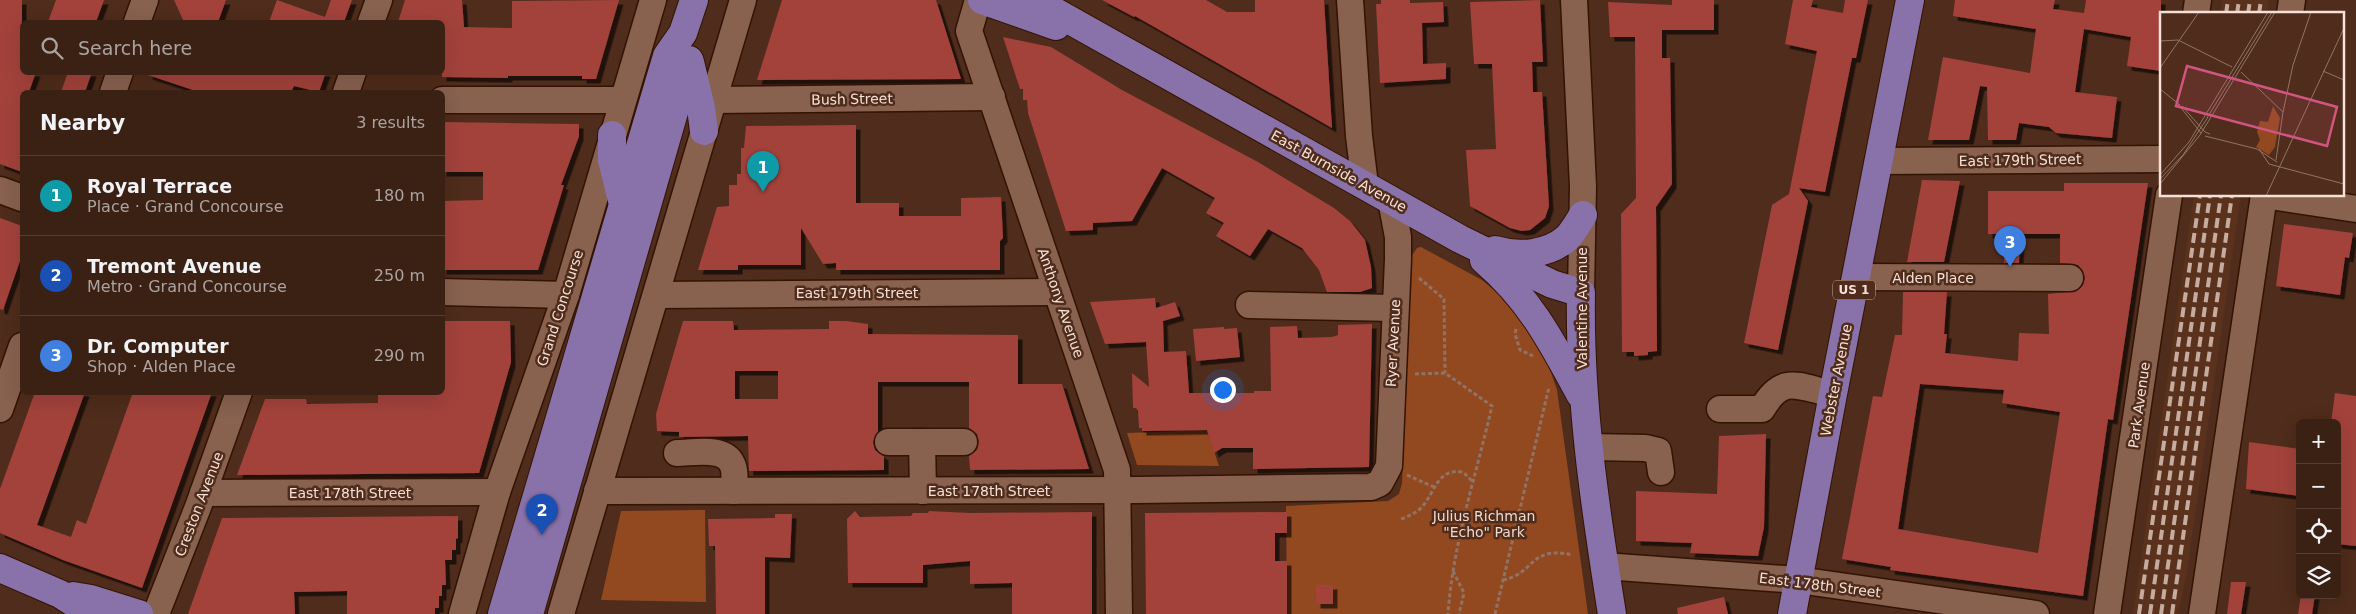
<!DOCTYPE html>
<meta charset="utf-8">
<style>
:root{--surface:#3b2114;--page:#42291d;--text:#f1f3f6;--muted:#aca3a0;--line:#543e34;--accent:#23c9fe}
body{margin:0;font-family:"DejaVu Sans",sans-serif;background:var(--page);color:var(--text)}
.controls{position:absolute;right:15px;bottom:15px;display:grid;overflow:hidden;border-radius:8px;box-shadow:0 5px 20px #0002}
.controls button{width:45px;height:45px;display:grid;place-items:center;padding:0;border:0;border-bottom:1px solid var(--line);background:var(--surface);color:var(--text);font:25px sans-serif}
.you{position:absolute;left:1222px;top:389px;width:18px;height:18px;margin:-12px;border:4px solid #fff;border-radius:50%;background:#1a73e8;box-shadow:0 0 0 8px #1a73e833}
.badge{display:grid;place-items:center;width:32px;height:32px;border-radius:50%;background:var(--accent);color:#fff;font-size:16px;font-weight:700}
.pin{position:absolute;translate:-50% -41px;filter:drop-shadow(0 1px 2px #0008)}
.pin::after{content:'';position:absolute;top:26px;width:18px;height:15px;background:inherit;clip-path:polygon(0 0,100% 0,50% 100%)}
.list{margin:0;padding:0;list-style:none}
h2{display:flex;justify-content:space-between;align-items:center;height:65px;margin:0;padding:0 20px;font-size:21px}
h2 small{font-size:16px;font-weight:400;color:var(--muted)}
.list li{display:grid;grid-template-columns:32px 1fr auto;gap:15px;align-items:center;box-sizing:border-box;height:80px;padding:0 20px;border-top:1px solid var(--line)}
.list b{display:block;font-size:19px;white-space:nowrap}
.list p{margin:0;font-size:16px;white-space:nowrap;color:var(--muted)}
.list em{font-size:16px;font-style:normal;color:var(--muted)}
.icon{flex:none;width:28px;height:28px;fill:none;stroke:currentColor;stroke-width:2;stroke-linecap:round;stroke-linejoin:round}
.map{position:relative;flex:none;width:2356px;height:614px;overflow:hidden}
.search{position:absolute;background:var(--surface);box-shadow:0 5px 20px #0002;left:20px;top:20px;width:425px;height:55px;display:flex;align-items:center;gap:12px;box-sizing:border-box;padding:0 18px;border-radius:8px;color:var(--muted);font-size:19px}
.panel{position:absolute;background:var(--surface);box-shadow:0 5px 20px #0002;left:20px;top:90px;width:425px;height:305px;border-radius:8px}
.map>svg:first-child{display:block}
</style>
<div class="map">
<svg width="2356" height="614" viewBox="0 0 2356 614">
<defs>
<filter id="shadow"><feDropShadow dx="4.5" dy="4.5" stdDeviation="0" flood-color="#0009"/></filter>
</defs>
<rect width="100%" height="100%" fill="#4f2c1b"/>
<g fill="#5a311c">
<path d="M2222 0H2269L2267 14H2220Z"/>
<path d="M2194 195H2241L2186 578 2178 614H2133Z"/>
</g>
<g fill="#934920">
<path d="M1421 247 1482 280 1519 311 1544 352 1557 390 1588 614H1287L1286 506 1388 501 1399 494 1402 483 1411 257 1417 248Z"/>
<path d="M1207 430 1219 466 1137 465 1127 433Z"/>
<path d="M705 510 706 602 601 600 621 511Z"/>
</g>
<g fill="#a2423b" fill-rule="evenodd" filter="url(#shadow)">
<path d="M0 0H22V72H36L29 92H22V172L0 164Z"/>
<path d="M56 0H104L96 22H48Z"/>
<path d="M174 0H226L218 22H184Z"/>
<path d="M277 0 325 17 331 0H352L344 22H269Z"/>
<path d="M405 0H462L464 27 512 28V1L619 0 596 79H582V76H508V78L442 77V22H398Z"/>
<path d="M782 0H936L961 79 757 80Z"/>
<path d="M1102 0H1206L1227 12H1255V0H1324L1332 128 1135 16 1134 17Z"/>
<path d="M1381 0H1410V3L1443 2 1444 22 1422 23 1423 64 1446 63V79L1380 83 1376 4H1381Z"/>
<path d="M1540 0 1543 62H1532L1533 92H1542L1549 206 1545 218 1530 230 1522 231 1510 228 1470 206 1466 150 1496 149 1492 64H1474L1470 2Z"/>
<path d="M1672 0H1714V30H1662V58H1670L1672 184 1656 207 1657 351 1648 352V355L1634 356V352H1622L1621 214 1636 198 1635 37H1610L1608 2 1672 5Z"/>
<path d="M1793 0H1813L1811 7 1843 13 1845 0H1868L1856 58H1852L1825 192 1799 188 1808 201 1778 350 1744 343 1772 205 1789 194 1817 51 1785 44Z"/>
<path d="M1955 0H2055L2053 9 2084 13 2086 0H2161V71L2127 66 2131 37 2084 29 2075 92 2117 97 2112 138 2056 133 2049 127 2019 123 2016 140H1988L1987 87 1980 86 1969 140H1928L1943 57 2030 73 2036 29 1953 16Z"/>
<path d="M1003 37 1051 47 1122 90 1258 162 1334 208 1350 221 1365 240 1371 267 1372 288 1360 292H1327L1319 270 1302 248 1268 229 1250 256 1216 236 1224 223 1206 213 1215 198 1162 168 1132 221 1093 223V230L1066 231 1028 113 1027 100H1023V89H1020Z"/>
<path d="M68 72H92L85 92H61Z"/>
<path d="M149 72H326L319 92 294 86 291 92H199L148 75Z"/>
<path d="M442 122 579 124V136L561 185H564L538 270H442V201L483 200V172H442Z"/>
<path d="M856 125V203H899V216H961V198L1001 197 1003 238 1000 241V270H836V263L823 264 801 228V265H738V270H698L717 207 729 206V185H737V174H741V148H744L746 126Z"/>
<path d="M1922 180 1960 181 1944 262H1907Z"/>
<path d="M2064 183H2148L2113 420 2108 419 2083 596 1890 570 1891 567 1842 559 1873 396 1882 397 1895 335H1902L1903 292H1947L1944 334H1947L1945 353 2018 361 2019 333 2049 334 2048 294 2077 291 2083 285 2085 278 2083 271 2078 265 2060 263V234H2020L2019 263H2004V234H1988V191H2064ZM1920 384 2004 390 2002 403 2060 412 2038 553 1898 529Z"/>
<path d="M0 218 22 226V255L3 310 0 309Z"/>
<path d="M2284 224 2353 233 2349 258 2345 257 2340 295 2276 286Z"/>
<path d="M1155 298 1156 308 1175 302 1180 316 1163 321 1164 352 1186 351 1189 393H1254V391H1271L1270 327 1297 326 1298 338 1332 337 1338 335V325L1372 324 1369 467 1253 469V448H1222L1214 453 1207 430 1142 431V428H1139L1138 411 1136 408H1133L1132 373 1149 387 1146 342 1105 344 1090 302Z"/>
<path d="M442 321H510L511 362 479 473 237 475 265 399H306L307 404 378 403V395L442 392Z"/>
<path d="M683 321H733L734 330 829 329V321H846L868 324V334L1018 335V384H1062L1089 469 970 470 969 456 977 450 979 442 977 434 969 428V382H878V432L873 442 875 450 884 456V470L749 471 748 436 679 437V432L657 431 656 414ZM735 371H778V399H735Z"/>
<path d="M1224 327V329L1237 328 1240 357 1196 361 1193 329Z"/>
<path d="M35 392H85L37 525 71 537 77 520 86 524 133 392H212L142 588 63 560 0 533V489Z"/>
<path d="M2335 393 2356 396V546L2337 544V423H2331Z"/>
<path d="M1766 434 1764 527 1758 556 1690 553 1692 543 1636 541V491L1717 494 1719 436Z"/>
<path d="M2249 442 2300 449V496L2246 489Z"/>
<path d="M855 511 860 517 911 516 913 513H928L929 511 970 513 1092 512V614H1012V583L970 584V561L923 565V583H848L847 519Z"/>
<path d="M1287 512V533H1275V561H1287V614H1146L1145 513Z"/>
<path d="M775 514H792L790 558 765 557V614H716L715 546H709L708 519 775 518Z"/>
<path d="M458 516V538L456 539V550H452V560H445L446 585H442V596H439V608H435V614H347V591L294 592 295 614H188L222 518Z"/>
<path d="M2231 582H2246L2241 614H2227Z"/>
<rect x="1316" y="585" width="17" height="19"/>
<path d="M2301 595H2315L2312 614H2298Z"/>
<path d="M1724 597 1728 614H1678L1677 608Z"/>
</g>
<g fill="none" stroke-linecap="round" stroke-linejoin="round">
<g stroke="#331303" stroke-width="29">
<g id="minor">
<path d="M978 0 969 31 1117 470 1119 614"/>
<path d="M1350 0 1359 136 1365 185"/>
<path d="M1574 0 1583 186 1581 293"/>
<path d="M2196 14 2198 0"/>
<path d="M2290 14 2292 0"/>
<path d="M137 22 145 0"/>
<path d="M371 22 379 0"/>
<path d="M113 92 120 72"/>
<path d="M346 92 353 72"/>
<path d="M442 100H622"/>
<path d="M712 100 992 97"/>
<path d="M1878 161 2161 159"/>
<path d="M0 190 22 198"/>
<path d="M2264 195 2356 209"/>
<path d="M1856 277 2070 278"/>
<path d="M442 292 566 295"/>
<path d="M657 295 1057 292"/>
<path d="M1249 305 1395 308"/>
<path d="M0 409 22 346"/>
<path d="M1720 409H1762C1783 373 1798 387 1833 394"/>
<path d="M888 442H964"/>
<path d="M922 442 923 491"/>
<path d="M1588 447 1645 448 1658 451 1661 472"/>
<path d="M677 453C693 453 724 446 732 464 736 471 734 483 734 491"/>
<path d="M597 491 1137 490 1371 487 1380 483 1389 466 1398 259V237L1391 200"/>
<path d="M203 493 497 492"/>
<path d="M1604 566 1798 580 2036 614"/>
<path d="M156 614 198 507 239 392"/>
<path d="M462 614 497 492 566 295 653 0"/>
<path d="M561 614 743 0"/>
<path d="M2107 614 2169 195"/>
<path d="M2202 614 2264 195"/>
</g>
</g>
<g stroke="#331303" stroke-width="30">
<g id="major">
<path d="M982 0 1056 26"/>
<path d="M1034 0 1460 239 1552 284 1581 293C1579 401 1595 507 1612 614"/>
<path d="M690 62 701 108 704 131"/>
<path d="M612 135V160L622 200"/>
<path d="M1495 250C1518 257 1548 255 1567 238 1573 232 1578 223 1583 215"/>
<path d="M1484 260C1530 299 1552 342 1580 394"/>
<path d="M0 568 60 594 92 614"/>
<path d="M73 596 91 599 139 614"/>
<path d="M502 614 667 56 683 33 694 0"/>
<path d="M529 614 689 60"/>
<path d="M1792 614 1833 394 1910 0"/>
</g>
</g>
<g stroke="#917365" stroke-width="3" stroke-dasharray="4 2.5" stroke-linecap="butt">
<path d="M1419 278 1444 299 1445 373"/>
<path d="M1516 329 1515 334 1520 350 1533 356"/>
<path d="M1415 374 1445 373 1492 406C1476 476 1453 543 1448 614"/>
<path d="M1407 475 1434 487"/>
<path d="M1401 519C1409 516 1416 513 1422 507 1436 491 1437 468 1463 472L1473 482"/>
<path d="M1453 571 1464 593 1459 614"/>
<path d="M1503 580C1535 574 1529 545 1573 555"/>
<path d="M1495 614 1549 387"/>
</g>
<use href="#minor" stroke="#88614f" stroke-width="26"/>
<use href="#major" stroke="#8972aa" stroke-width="28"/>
<g stroke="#c6ab9f" stroke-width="4" stroke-dasharray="10 5" stroke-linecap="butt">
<path d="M2226 14 2228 0"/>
<path d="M2237 14 2239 0"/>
<path d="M2248 14 2250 0"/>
<path d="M2259 14 2261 0"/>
<path d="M2139 614 2200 195"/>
<path d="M2150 614 2210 195"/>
<path d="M2161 614 2221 195"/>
<path d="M2172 614 2232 195"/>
</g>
</g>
<g text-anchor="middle" stroke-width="5" stroke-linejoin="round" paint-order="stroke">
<rect fill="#4f2c1b" stroke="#c5aa9e" stroke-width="1" x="1833" y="280.5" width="42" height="19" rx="4"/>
<g font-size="12" font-weight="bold" fill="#f7e0d6">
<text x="1854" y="294">US 1</text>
</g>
<g font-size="14" fill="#f7e0d6" stroke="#4f2c1b">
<text transform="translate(852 99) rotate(-1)" y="5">Bush Street</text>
<text transform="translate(2020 160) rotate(-1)" y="5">East 179th Street</text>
<text transform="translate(1339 171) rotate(29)" y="5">East Burnside Avenue</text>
<text x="1933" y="283">Alden Place</text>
<text x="857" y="298">East 179th Street</text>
<text transform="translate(1061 303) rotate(71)" y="5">Anthony Avenue</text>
<text transform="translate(560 308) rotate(-72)" y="5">Grand Concourse</text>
<text transform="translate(1582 308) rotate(-90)" y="5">Valentine Avenue</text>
<text transform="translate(1393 343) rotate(-87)" y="5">Ryer Avenue</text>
<text transform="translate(1836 380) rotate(-79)" y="5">Webster Avenue</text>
<text transform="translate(2139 405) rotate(-82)" y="5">Park Avenue</text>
<text x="989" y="496">East 178th Street</text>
<text x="350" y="498">East 178th Street</text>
<text transform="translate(199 504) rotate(-69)" y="5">Creston Avenue</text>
<text transform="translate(1820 585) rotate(7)" y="5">East 178th Street</text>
</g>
<g font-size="14" fill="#f0d7cc" stroke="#4f2c1b">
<text x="1484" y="521">Julius Richman<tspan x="1484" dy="16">"Echo" Park</tspan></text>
</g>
</g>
<g transform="translate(2160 12)">
<rect width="184" height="184" fill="#4f2c1b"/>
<path d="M113 94 120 106 115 135 109 143 96 135 100 128 97 120 100 109 108 110Z" fill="#934920"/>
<path fill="none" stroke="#927466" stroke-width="1" d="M0 29 18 28 72 55M0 56 39 0M163 59 184 68M81 60 123 100 116 148M0 77 20 93M18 92 41 121M22 94 45 120 50 122M123 100 133 53 151 0M47 106 112 0M45 124 97 137 117 150M99 137 109 152 184 172M0 163 29 130 108 0M0 167 23 143 48 105M0 172 40 123 115 0M106 184 184 16"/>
<path fill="#d25480" fill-opacity="0.15" stroke="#d25480" stroke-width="2.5" d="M27 54 177 95 167 134 16 94Z"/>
<rect width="184" height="184" fill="none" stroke="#f7e0d6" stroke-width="2.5"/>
</g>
</svg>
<div class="controls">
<button>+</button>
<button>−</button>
<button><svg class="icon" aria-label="locate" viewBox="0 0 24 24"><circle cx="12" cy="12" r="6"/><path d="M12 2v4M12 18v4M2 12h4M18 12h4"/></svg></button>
<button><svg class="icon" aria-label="layers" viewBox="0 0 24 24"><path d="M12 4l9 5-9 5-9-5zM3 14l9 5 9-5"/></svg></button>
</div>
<div class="you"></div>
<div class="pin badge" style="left:763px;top:192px;background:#0f9aa8">1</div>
<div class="pin badge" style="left:542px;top:535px;background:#1a4fb4">2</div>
<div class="pin badge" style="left:2010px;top:267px;background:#3f7fe0">3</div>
<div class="search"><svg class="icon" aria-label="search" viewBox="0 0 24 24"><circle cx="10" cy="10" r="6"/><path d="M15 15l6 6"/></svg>Search here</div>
<section class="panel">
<h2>Nearby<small>3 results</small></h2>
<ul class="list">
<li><span class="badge" style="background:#0f9aa8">1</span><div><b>Royal Terrace</b><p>Place · Grand Concourse</p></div><em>180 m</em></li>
<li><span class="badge" style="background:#1a4fb4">2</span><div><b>Tremont Avenue</b><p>Metro · Grand Concourse</p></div><em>250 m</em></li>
<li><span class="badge" style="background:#3f7fe0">3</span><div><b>Dr. Computer</b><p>Shop · Alden Place</p></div><em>290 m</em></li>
</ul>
</section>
</div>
